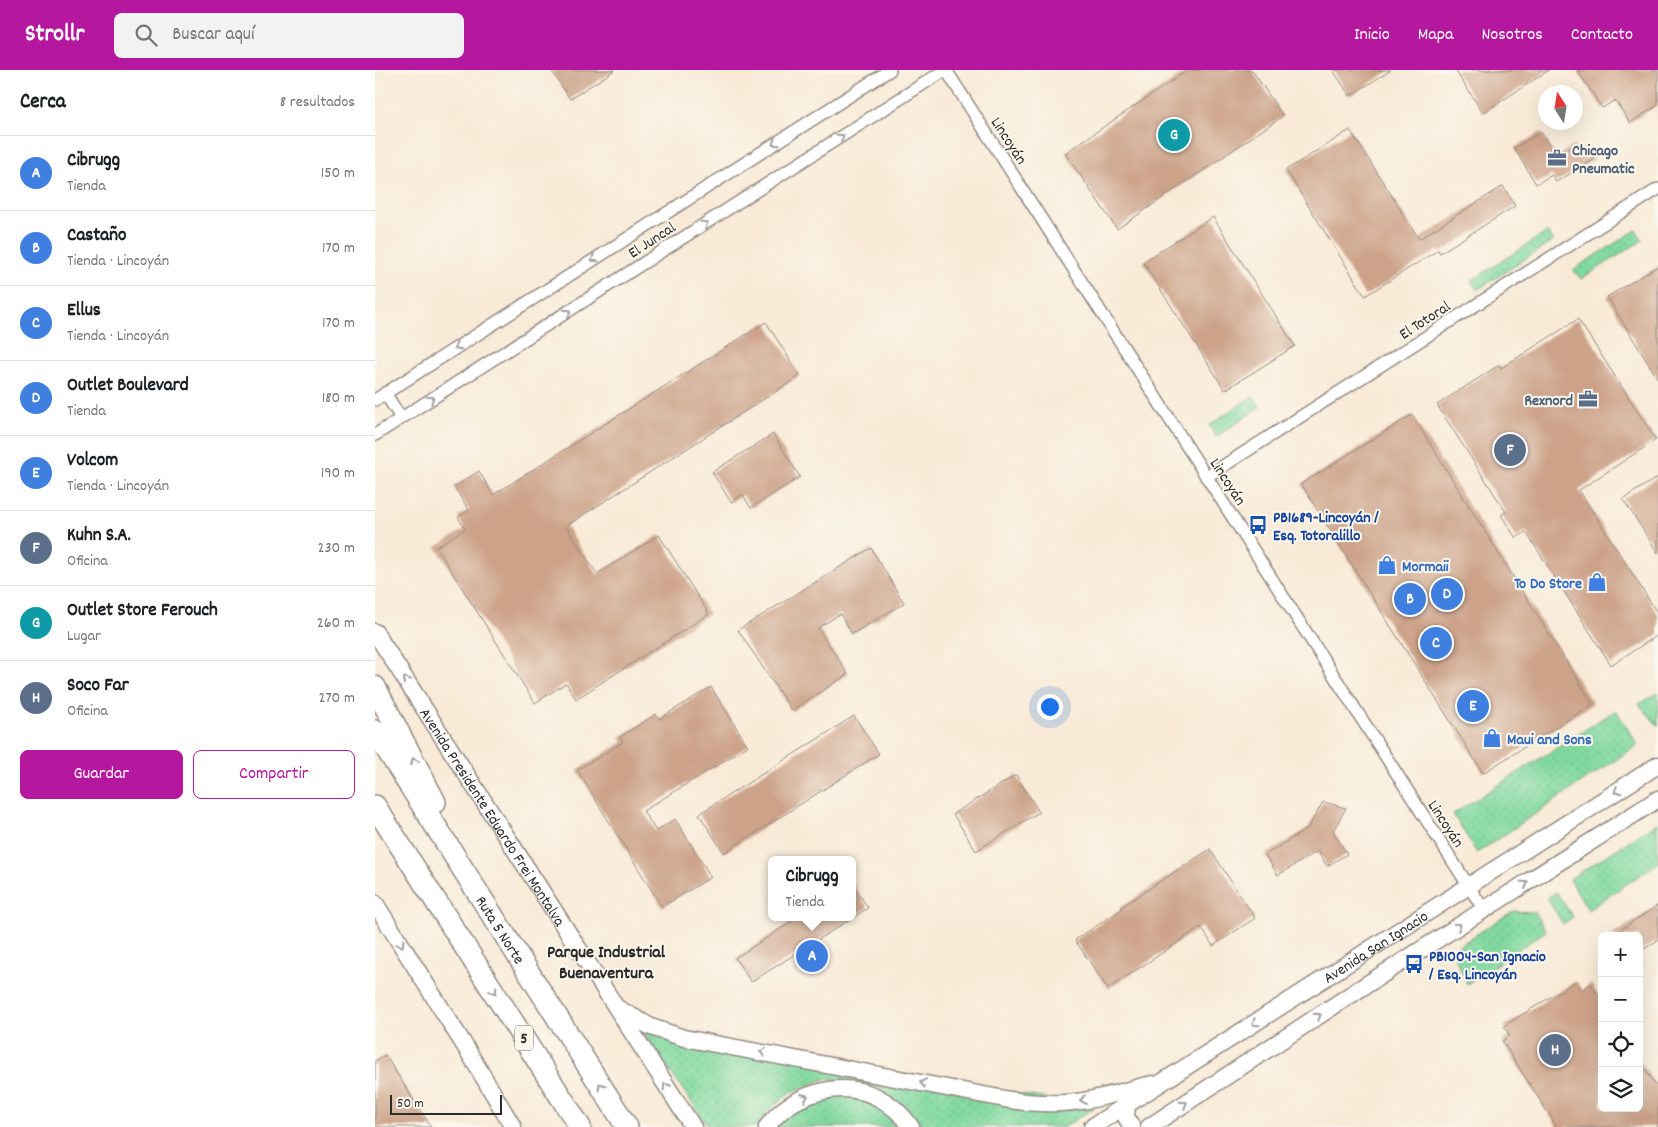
<!DOCTYPE html>
<html lang="es">
<meta charset="utf-8">
<style>
:root{--surface:#fff;--page:#f2f2f2;--text:#202124;--muted:#757577;--line:#e0e0e0;--accent:#b5179e}
body{margin:0;font-family:Dekko,sans-serif;background:var(--page);color:var(--text)}
.controls{position:absolute;right:15px;bottom:15px;display:grid;overflow:hidden;border-radius:8px;box-shadow:0 5px 20px #0002}
.controls button{width:45px;height:45px;display:grid;place-items:center;padding:0;border:0;border-bottom:1px solid var(--line);background:var(--surface);color:var(--text);font:25px sans-serif}
.compass{position:absolute;left:1163px;top:15px;width:45px;height:45px;border-radius:50%;background:var(--surface);box-shadow:0 5px 20px #0002;rotate:348deg}
.scale{position:absolute;left:15px;bottom:12px;width:112px;box-sizing:border-box;padding-left:5px;border:2px solid #2b2b2b;border-top:0;font-size:14px;line-height:18px;white-space:nowrap;color:#2b2b2b;-webkit-text-stroke:4px #fbf7ec;paint-order:stroke}
.you{position:absolute;left:674px;top:636px;width:18px;height:18px;margin:-12px;border:4px solid #fff;border-radius:50%;background:#1a73e8;box-shadow:0 0 0 8px #1a73e833}
.badge{display:grid;place-items:center;width:32px;height:32px;border-radius:50%;background:var(--accent);color:#fff;font-size:16px;font-weight:700}
.pin{position:absolute;translate:-50% -50%;border:2px solid #fff;box-shadow:0 1px 5px #0006}
.popup{position:absolute;left:393px;top:786px;width:88px;height:65px;box-sizing:border-box;display:grid;place-content:center;border-radius:8px;background:var(--surface);filter:drop-shadow(0 1px 4px #0005);font-size:16px;white-space:nowrap;color:var(--muted)}
.popup b{font-size:19px;color:var(--text)}
.popup::after{content:'';position:absolute;left:50%;top:100%;margin-left:-10px;border:10px solid transparent;border-top-color:var(--surface)}
.list{margin:0;padding:0;list-style:none}
h2{display:flex;justify-content:space-between;align-items:center;height:65px;margin:0;padding:0 20px;font-size:21px}
h2 small{font-size:16px;font-weight:400;color:var(--muted)}
.list li{display:grid;grid-template-columns:32px 1fr auto;gap:15px;align-items:center;box-sizing:border-box;height:75px;padding:0 20px;border-top:1px solid var(--line)}
.list b{display:block;font-size:19px;white-space:nowrap}
.list p{margin:0;font-size:16px;white-space:nowrap;color:var(--muted)}
.list em{font-size:16px;font-style:normal;color:var(--muted)}
.actions{display:flex;gap:10px;padding:15px 20px}
.actions a{flex:1;padding:11px 0;border:1px solid var(--accent);border-radius:8px;text-align:center;font-size:18px;color:var(--accent)}
.actions .main{background:var(--accent);color:#fff}
.icon{flex:none;width:28px;height:28px;fill:none;stroke:currentColor;stroke-width:2;stroke-linecap:round;stroke-linejoin:round}
.map{position:relative;flex:none;width:1283px;height:1057px;overflow:hidden}
header{display:flex;align-items:center;gap:30px;box-sizing:border-box;height:70px;padding:0 25px;background:var(--accent);color:#fff}
header strong{font-size:24px}
nav{display:flex;gap:28px;margin-inline-start:auto;font-size:18px}
.search{width:350px;height:45px;background:var(--page);display:flex;align-items:center;gap:12px;box-sizing:border-box;padding:0 18px;border-radius:8px;color:var(--muted);font-size:19px}
main{display:flex}
aside{flex:1;background:var(--surface)}
.map>svg:first-child{display:block}
</style>
<header>
<strong>Strollr</strong>
<div class="search"><svg class="icon" aria-label="search" viewBox="0 0 24 24"><circle cx="10" cy="10" r="6"/><path d="M15 15l6 6"/></svg>Buscar aquí</div>
<nav><a>Inicio</a><a>Mapa</a><a>Nosotros</a><a>Contacto</a></nav>
</header>
<main>
<aside>
<h2>Cerca<small>8 resultados</small></h2>
<ul class="list">
<li><span class="badge" style="background:#3f7fe0">A</span><div><b>Cibrugg</b><p>Tienda</p></div><em>150 m</em></li>
<li><span class="badge" style="background:#3f7fe0">B</span><div><b>Castaño</b><p>Tienda · Lincoyán</p></div><em>170 m</em></li>
<li><span class="badge" style="background:#3f7fe0">C</span><div><b>Ellus</b><p>Tienda · Lincoyán</p></div><em>170 m</em></li>
<li><span class="badge" style="background:#3f7fe0">D</span><div><b>Outlet Boulevard</b><p>Tienda</p></div><em>180 m</em></li>
<li><span class="badge" style="background:#3f7fe0">E</span><div><b>Volcom</b><p>Tienda · Lincoyán</p></div><em>190 m</em></li>
<li><span class="badge" style="background:#5c6f8a">F</span><div><b>Kuhn S.A.</b><p>Oficina</p></div><em>230 m</em></li>
<li><span class="badge" style="background:#0f9aa8">G</span><div><b>Outlet Store Ferouch</b><p>Lugar</p></div><em>260 m</em></li>
<li><span class="badge" style="background:#5c6f8a">H</span><div><b>Soco Far</b><p>Oficina</p></div><em>270 m</em></li>
</ul>
<div class="actions"><a class="main">Guardar</a><a>Compartir</a></div>
</aside>
<div class="map">
<svg width="1283" height="1057" viewBox="0 0 1283 1057">
<defs>
<pattern id="grass-dots" width="8" height="8" patternUnits="userSpaceOnUse" patternTransform="scale(1.25)"><rect width="8" height="8" fill="#81d99f"/><path d="M2 2h.1M6 6h.1" fill="none" stroke="#70ba89" stroke-width="1.8" stroke-linecap="round"/></pattern>
</defs>
<rect width="100%" height="100%" fill="#fbf7ec"/>
<filter id="ink" filterUnits="userSpaceOnUse"><feTurbulence type="fractalNoise" baseFrequency=".02" numOctaves="2"/><feDisplacementMap in="SourceGraphic" scale="10" xChannelSelector="R" yChannelSelector="G"/><feConvolveMatrix kernelMatrix="1 2 1 2 8 2 1 2 1" color-interpolation-filters="sRGB"/></filter>
<filter id="wash" filterUnits="userSpaceOnUse"><feTurbulence type="fractalNoise" baseFrequency=".0096" numOctaves="4" result="noise"/><feDisplacementMap in="SourceGraphic" scale="20" xChannelSelector="R" yChannelSelector="G"/><feGaussianBlur stdDeviation="1.12" result="paint"/><feColorMatrix in="noise" values="0 0 0 0 0 0 0 0 0 0 0 0 0 0 0 0 0 1.4 0 .05"/><feComposite in="paint" operator="in"/></filter>
<g filter="url(#wash)">
<rect width="100%" height="100%" fill="#f8ead7"/>
<g fill="url(#grass-dots)" stroke="#568265">
<path d="M1261 160 1268 170 1206 209 1198 200Z"/>
<path d="M1172 162 1178 171 1102 220 1096 211Z"/>
<path d="M878 326 885 337 841 367 834 355Z"/>
<path d="M1283 623V656L1264 634Z"/>
<path d="M1241 640 1263 675 1102 783 1078 744Z"/>
<path d="M1282 753 1283 793 1213 840 1195 809Z"/>
<path d="M1181 822 1198 847 1188 854 1172 828Z"/>
<path d="M1138 841 1159 842 1171 861 1092 914 1077 880Z"/>
<path d="M266 960 720 1037 689 1057H548L530 1036 505 1020 483 1011 450 1009 416 1022 393 1040 383 1057H334Z"/>
<path d="M467 1025C494 1031 508 1035 526 1057H399L404 1049 440 1029Z"/>
</g>
<g id="blocks">
<g fill="#cca288">
<path d="M176 0H240L195 29Z"/>
<path d="M813 0H877L908 46 742 159 690 83Z"/>
<path d="M958 0H1016L975 26Z"/>
<path d="M1080 0H1174L1108 43Z"/>
<path d="M1202 0H1283V35L1255 53 1240 30 1227 38Z"/>
<path d="M975 60 1044 169 1128 116 1140 136 1065 183 1063 180 990 226 911 100Z"/>
<path d="M1166 62 1181 87 1199 75 1202 81 1212 76 1220 89 1181 112 1177 105 1161 114 1139 78Z"/>
<path d="M838 147 920 276 850 320 768 192Z"/>
<path d="M1283 196V309L1232 227Z"/>
<path d="M1203 249 1281 370 1204 420 1283 544V565L1236 595 1151 462 1141 468 1126 445 1131 442 1062 335 1124 295 1126 298Z"/>
<path d="M391 252 425 306 191 456 222 504 284 465 334 544 201 629 191 613 160 633 61 477 90 459 83 447 94 440 79 417 104 401 118 425Z"/>
<path d="M1037 345 1218 634 1108 703 926 414Z"/>
<path d="M398 364 425 407 376 438 368 425 356 432 337 402Z"/>
<path d="M1283 407V483L1248 429Z"/>
<path d="M496 478 529 533 477 564 465 544 443 558 473 604 417 641 363 560Z"/>
<path d="M336 617 373 676 268 741 281 761 300 749 336 807 287 837 202 700 248 672 245 667 281 644 284 649Z"/>
<path d="M479 646 504 684 349 783 324 744Z"/>
<path d="M641 705 664 742 601 781 578 744Z"/>
<path d="M948 732 971 738 958 761 972 784 952 796 943 781 903 805 890 785 933 758Z"/>
<path d="M835 779 880 848 838 876 826 857 733 919 700 870 747 839 746 837Z"/>
<path d="M477 813 493 838 376 912 360 888 418 851 416 847H477Z"/>
<path d="M1283 835V870L1264 882V866H1236Z"/>
<path d="M1201 911 1207 920 1216 914 1227 931V1038H1264V989L1283 1019V1057H1182L1127 971 1135 966 1129 956Z"/>
<path d="M10 985 56 1057H0V991Z"/>
</g>
</g>
</g>
<g filter="url(#ink)">
<use href="#blocks" fill-opacity="0" stroke="#928a81" stroke-width="1"/>
<g fill="none" stroke-linecap="round" stroke-linejoin="round">
<g stroke="#928a81" stroke-width="14">
<g id="minor">
<path d="M571 0 1109 840"/>
<path d="M10 323 26 348"/>
<path d="M0 330 515 0"/>
<path d="M0 365 570 0"/>
<path d="M831 407 1283 119"/>
</g>
</g>
<g stroke="#928a81" stroke-width="19">
<g id="secondary">
<path id="s1" d="M0 562 318 1057"/>
<path d="M0 833 93 981 138 1057"/>
<path d="M244 939 276 957 309 968 635 1030C661 1034 687 1035 713 1030 734 1026 756 1019 777 1014"/>
<path d="M752 1035 751 1047 757 1057"/>
<path d="M392 1057C415 1024 465 1009 502 1027 516 1034 527 1044 536 1057"/>
<path id="s2" d="M717 1057 1283 695"/>
<path d="M774 1057 983 920 1283 729"/>
</g>
</g>
<g stroke="#928a81" stroke-width="24">
<g id="motorway">
<path d="M0 617 60 732"/>
<path id="s3" d="M0 661 252 1057"/>
<path d="M0 736 205 1057"/>
</g>
</g>
<use href="#minor" stroke="#fff" stroke-width="11"/>
<use href="#secondary" stroke="#fff" stroke-width="16"/>
<use href="#motorway" stroke="#fff" stroke-width="21"/>
</g>
<defs><path id="oneway-chevron" d="M-2-3.5L2.5 0L-2 3.5" fill="none" stroke-width="1.6" stroke-linecap="round" stroke-linejoin="round" transform="scale(1.25)"/></defs>
<g stroke="#a0a0a0">
<use href="#oneway-chevron" transform="translate(466 67) rotate(-33)"/>
<use href="#oneway-chevron" transform="translate(400 73) rotate(147)"/>
<use href="#oneway-chevron" transform="translate(330 154) rotate(-33)"/>
<use href="#oneway-chevron" transform="translate(219 189) rotate(147)"/>
<use href="#oneway-chevron" transform="translate(193 242) rotate(-33)"/>
<use href="#oneway-chevron" transform="translate(82 277) rotate(147)"/>
<use href="#oneway-chevron" transform="translate(56 329) rotate(-33)"/>
<use href="#oneway-chevron" transform="translate(31 610) rotate(-123)"/>
<use href="#oneway-chevron" transform="translate(39 691) rotate(-116)"/>
<use href="#oneway-chevron" transform="translate(1242 721) rotate(147)"/>
<use href="#oneway-chevron" transform="translate(1150 814) rotate(-32)"/>
<use href="#oneway-chevron" transform="translate(1083 856) rotate(-33)"/>
<use href="#oneway-chevron" transform="translate(26 874) rotate(58)"/>
<use href="#oneway-chevron" transform="translate(119 921) rotate(57)"/>
<use href="#oneway-chevron" transform="translate(943 946) rotate(-33)"/>
<use href="#oneway-chevron" transform="translate(880 953) rotate(147)"/>
<use href="#oneway-chevron" transform="translate(388 982) rotate(-169)"/>
<use href="#oneway-chevron" transform="translate(548 1013) rotate(-169)"/>
<use href="#oneway-chevron" transform="translate(226 1016) rotate(-122)"/>
<use href="#oneway-chevron" transform="translate(291 1016) rotate(-123)"/>
<use href="#oneway-chevron" transform="translate(430 1027) rotate(-23)"/>
<use href="#oneway-chevron" transform="translate(708 1030) rotate(171)"/>
<use href="#oneway-chevron" transform="translate(809 1034) rotate(-33)"/>
</g>
</g>
<defs>
<g id="office-bare" transform="scale(1.5)"><path d="M-6-3h4V-5.5h4V-3h4V5H-6ZM-1-4.5V-3h2v-1.5ZM-6 0V1H6V0Z" fill="#5c6f8a" stroke="#fbf7ec" stroke-width="2.5" paint-order="stroke"/></g>
<g id="bus-bare" transform="scale(1.5)"><path d="M-5-6H5V4H4V6H2V4H-2V6H-4V4H-5ZM-3.5-4V0h7V-4ZM-3.5 1.2v1.5H-2V1.2ZM2 1.2v1.5H3.5V1.2Z" fill="#1a4fb4" stroke="#fbf7ec" stroke-width="2.5" paint-order="stroke"/></g>
<g id="shop-bare" transform="scale(1.5)"><path d="M-5-2.5h2.3a2.7 3.5 0 0 1 5.4 0H5L5.5 6h-11ZM-1.5-2.5h3a1.5 2.3 0 0 0-3 0Z" fill="#3f7fe0" stroke="#fbf7ec" stroke-width="2.5" paint-order="stroke"/></g>
</defs>
<g fill-rule="evenodd">
<use href="#office-bare" x="1182" y="88"/>
<use href="#office-bare" x="1213" y="329"/>
<use href="#bus-bare" x="883" y="455"/>
<use href="#shop-bare" x="1012" y="495"/>
<use href="#shop-bare" x="1222" y="512"/>
<use href="#shop-bare" x="1117" y="668"/>
<use href="#bus-bare" x="1039" y="894"/>
</g>
<g text-anchor="middle" stroke-width="4" stroke-linejoin="round" paint-order="stroke">
<rect fill="#fbf7ec" stroke="#696865" stroke-width="1" x="140" y="955.5" width="18" height="25" rx="4"/>
<g font-size="15" font-weight="bold" fill="#2b2b2b">
<text x="149" y="973">5</text>
</g>
<g font-size="16" fill="#2b2b2b" stroke="#fbf7ec">
<text transform="translate(635 70) rotate(57)" y="6">Lincoyán</text>
<text transform="translate(276 169) rotate(-33)" y="6">El Juncal</text>
<text transform="translate(1049 249) rotate(-33)" y="6">El Totoral</text>
<text transform="translate(854 411) rotate(57)" y="6">Lincoyán</text>
<text dy="6" stroke="none"><textPath href="#s1" startOffset="219">Avenida Presidente Eduardo Frei Montalva</textPath></text>
<text transform="translate(1072 753) rotate(57)" y="6">Lincoyán</text>
<text dy="6" stroke="none"><textPath href="#s3" startOffset="235">Ruta 5 Norte</textPath></text>
<text dy="6" stroke="none"><textPath href="#s2" startOffset="336">Avenida San Ignacio</textPath></text>
</g>
<g font-size="16" font-weight="bold" fill="#4e5e75" stroke="#fbf7ec" text-anchor="start">
<text x="1197" y="85">Chicago<tspan x="1197" dy="18">Pneumatic</tspan></text>
<text x="1198" y="335" text-anchor="end">Rexnord</text>
</g>
<g font-size="16" font-weight="bold" fill="#164399" stroke="#fbf7ec" text-anchor="start">
<text x="898" y="452">PB1689-Lincoyán /<tspan x="898" dy="18">Esq. Totoralillo</tspan></text>
<text x="1054" y="891">PB1004-San Ignacio<tspan x="1054" dy="18">/ Esq. Lincoyán</tspan></text>
</g>
<g font-size="16" font-weight="bold" fill="#366cbe" stroke="#fbf7ec" text-anchor="start">
<text x="1027" y="501">Mormaii</text>
<text x="1207" y="518" text-anchor="end">To Do Store</text>
<text x="1132" y="674">Maui and Sons</text>
</g>
<g font-size="18" font-weight="bold" fill="#2b2b2b" stroke="#fbf7ec">
<text x="231" y="887">Parque Industrial<tspan x="231" dy="21">Buenaventura</tspan></text>
</g>
</g>
</svg>
<div class="controls">
<button>+</button>
<button>−</button>
<button><svg class="icon" aria-label="locate" viewBox="0 0 24 24"><circle cx="12" cy="12" r="6"/><path d="M12 2v4M12 18v4M2 12h4M18 12h4"/></svg></button>
<button><svg class="icon" aria-label="layers" viewBox="0 0 24 24"><path d="M12 4l9 5-9 5-9-5zM3 14l9 5 9-5"/></svg></button>
</div>
<svg class="compass" viewBox="-18 -18 36 36"><path d="M0-13l5 13h-10z" fill="#e53935"/><path d="M0 13l5-13h-10z" fill="#757577"/></svg>
<div class="scale">50 m</div>
<div class="you"></div>
<div class="pin badge" style="left:437px;top:886px;background:#3f7fe0">A</div>
<div class="popup"><b>Cibrugg</b>Tienda</div>
<div class="pin badge" style="left:1035px;top:529px;background:#3f7fe0">B</div>
<div class="pin badge" style="left:1061px;top:573px;background:#3f7fe0">C</div>
<div class="pin badge" style="left:1072px;top:524px;background:#3f7fe0">D</div>
<div class="pin badge" style="left:1098px;top:636px;background:#3f7fe0">E</div>
<div class="pin badge" style="left:1135px;top:380px;background:#5c6f8a">F</div>
<div class="pin badge" style="left:799px;top:65px;background:#0f9aa8">G</div>
<div class="pin badge" style="left:1180px;top:980px;background:#5c6f8a">H</div>
</div>
</main>
